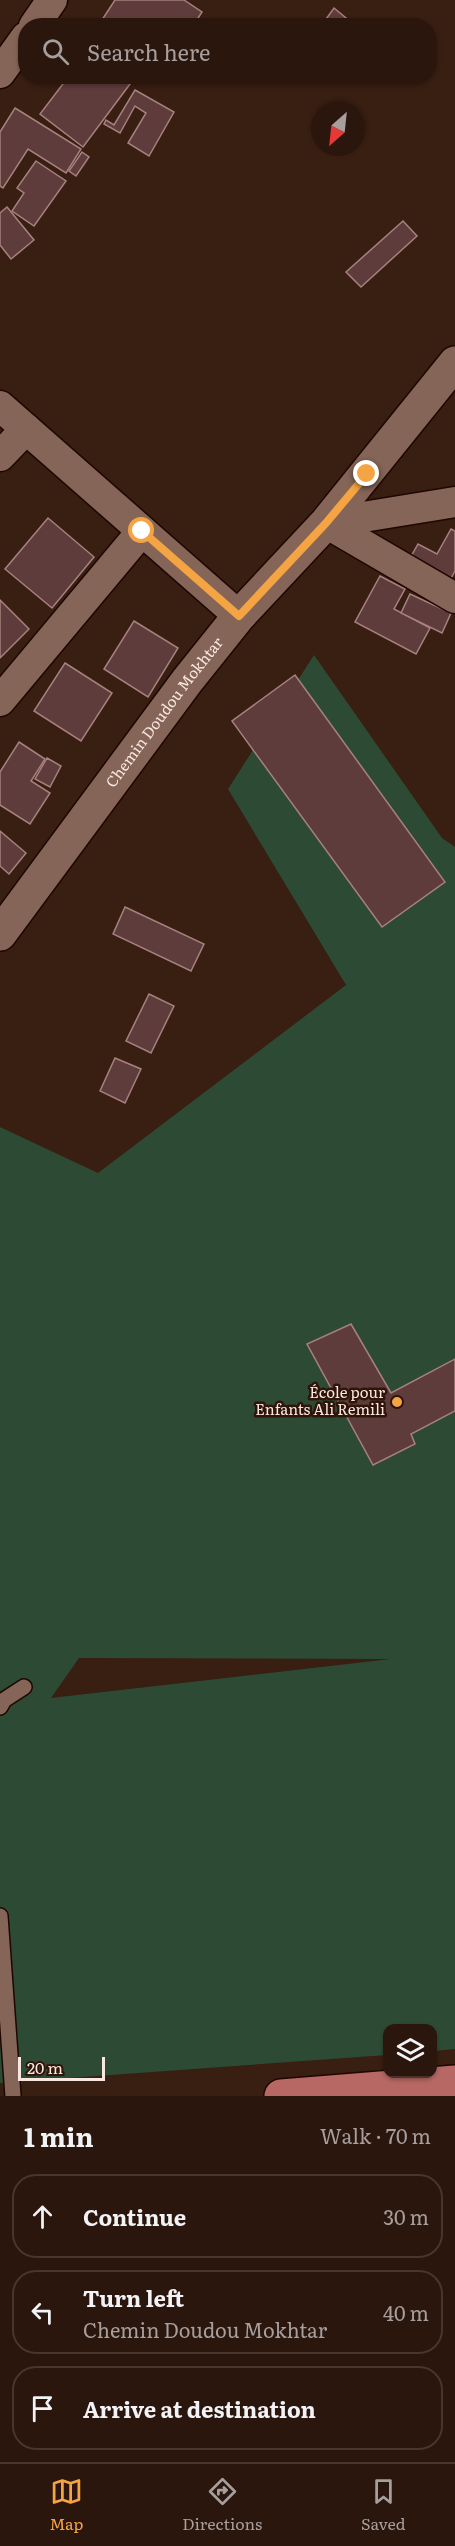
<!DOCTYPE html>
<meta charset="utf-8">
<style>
:root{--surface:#2b160e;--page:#331f17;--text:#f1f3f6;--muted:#a69f9e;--line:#47352e;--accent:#f4a443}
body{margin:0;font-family:Literata,serif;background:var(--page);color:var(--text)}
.controls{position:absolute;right:18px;bottom:18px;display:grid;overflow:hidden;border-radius:12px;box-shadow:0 2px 4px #0004}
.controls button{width:54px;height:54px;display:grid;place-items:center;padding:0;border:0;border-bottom:2px solid var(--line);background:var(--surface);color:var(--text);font:30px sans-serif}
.compass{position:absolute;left:311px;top:102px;width:54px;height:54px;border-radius:50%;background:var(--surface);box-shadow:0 2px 4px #0004;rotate:207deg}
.scale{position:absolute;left:18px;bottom:15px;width:87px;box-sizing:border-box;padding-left:6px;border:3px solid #fae7df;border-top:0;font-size:16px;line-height:21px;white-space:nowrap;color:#fae7df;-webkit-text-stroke:4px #2f1409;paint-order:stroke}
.stop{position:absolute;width:18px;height:18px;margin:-14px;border:4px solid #f4a443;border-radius:50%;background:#fff}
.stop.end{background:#f4a443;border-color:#fff;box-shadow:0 2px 6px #0008}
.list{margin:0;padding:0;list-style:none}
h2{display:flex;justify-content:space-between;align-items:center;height:78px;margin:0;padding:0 24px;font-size:26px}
h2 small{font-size:20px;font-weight:400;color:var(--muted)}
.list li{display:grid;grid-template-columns:39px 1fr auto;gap:18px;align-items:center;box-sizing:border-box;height:84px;margin:0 12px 12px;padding:0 12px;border:2px solid var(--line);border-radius:24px}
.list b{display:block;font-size:22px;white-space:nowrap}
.list p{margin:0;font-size:20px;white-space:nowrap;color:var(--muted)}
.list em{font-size:20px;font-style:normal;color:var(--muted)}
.icon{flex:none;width:33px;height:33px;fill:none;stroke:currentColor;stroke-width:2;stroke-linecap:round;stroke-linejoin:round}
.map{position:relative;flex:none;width:455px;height:2096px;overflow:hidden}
.search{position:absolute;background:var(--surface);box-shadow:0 2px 4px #0004;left:18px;right:18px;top:18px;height:66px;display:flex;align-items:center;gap:15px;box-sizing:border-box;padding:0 21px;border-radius:24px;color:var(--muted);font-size:22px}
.sheet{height:366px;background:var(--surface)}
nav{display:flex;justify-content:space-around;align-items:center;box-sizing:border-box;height:84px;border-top:2px solid var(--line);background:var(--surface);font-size:16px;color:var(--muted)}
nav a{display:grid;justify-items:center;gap:3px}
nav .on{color:var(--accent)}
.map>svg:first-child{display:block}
</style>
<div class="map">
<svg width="455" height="2096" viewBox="0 0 455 2096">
<rect width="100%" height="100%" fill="#391e12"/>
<path fill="#2d4a35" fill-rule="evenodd" d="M314 655 442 838 455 847V2049L433 2051 432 2028H388L387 2055 0 2083V1127L98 1173 346 985 228 789ZM79 1658 391 1659 51 1698Z"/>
<g fill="#5d3c3b" stroke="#a7817f" stroke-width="1.5">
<path d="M115 0H184L202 12 193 26H170L163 21 160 26H98Z"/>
<path d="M334 8 352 23 350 26H321Z"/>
<path d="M69 76H129L133 80 83 147 40 114Z"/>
<path d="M135 90 174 112 149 156 128 143 146 113 135 106 120 133 104 124 106 120 114 125Z"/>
<path d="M15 108 81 149 66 173 28 149 3 188 0 186V132Z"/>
<path d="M82 152 89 157 76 176 69 171Z"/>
<path d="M36 161 66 181 34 226 12 211 24 193 17 188Z"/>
<path d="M7 207 34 240 11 259 0 245V213Z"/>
<path d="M403 221 417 236 361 287 346 272Z"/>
<path d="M48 518 94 557 52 608 5 569Z"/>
<path d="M451 529 455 531V571L449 582 409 560 418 544 437 554Z"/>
<path d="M380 576 405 589 394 609 430 628 416 654 355 622Z"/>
<path d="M410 594 451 613 442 633 401 613Z"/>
<path d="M0 600 29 629 0 658Z"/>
<path d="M134 621 178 648 148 697 104 669Z"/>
<path d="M65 663 112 693 81 741 34 711Z"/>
<path d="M295 675 445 882 382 927 232 721Z"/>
<path d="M19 742 45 759 31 781 50 793 30 824 0 805V772Z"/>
<path d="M47 758 61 766 50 787 35 779Z"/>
<path d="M0 831 26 853 9 874 0 866Z"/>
<path d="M125 907 204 944 191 971 113 934Z"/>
<path d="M149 994 174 1006 151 1053 126 1041Z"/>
<path d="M115 1058 141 1069 125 1103 100 1091Z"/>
<path d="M351 1324 391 1393 455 1359V1411L411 1434 415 1444 373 1465 307 1344Z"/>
</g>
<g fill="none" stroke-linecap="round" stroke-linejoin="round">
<g stroke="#1f0701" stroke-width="18">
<g id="service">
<path d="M0 1707 4 1700 24 1687"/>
<path d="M0 1916 13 2096"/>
</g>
</g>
<g stroke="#1f0701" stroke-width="33">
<g id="minor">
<path d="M34 26 52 0"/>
<path d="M0 73 26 37"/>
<path d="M0 406 239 616"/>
<path d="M0 456 26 429"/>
<path d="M326 523 455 598"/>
<path d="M326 523 455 502"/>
<path d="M0 701 142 531"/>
</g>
</g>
<g stroke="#1f0701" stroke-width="36">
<g id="tertiary">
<path id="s1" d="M0 934 187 681 239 616 326 523 455 363"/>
</g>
</g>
<g stroke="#1f0701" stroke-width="36">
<path id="primary" d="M281 2096 455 2082"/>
</g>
<use href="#service" stroke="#856557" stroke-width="15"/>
<use href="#minor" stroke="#856557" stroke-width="30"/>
<use href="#tertiary" stroke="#856557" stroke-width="33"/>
<use href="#primary" stroke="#b76864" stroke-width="33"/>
</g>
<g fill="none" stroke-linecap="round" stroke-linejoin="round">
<path stroke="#f4a443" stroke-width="8" d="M142 531 239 616 326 523 367 474"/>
</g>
<circle fill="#f4a443" stroke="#2f1409" stroke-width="2" cx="397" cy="1402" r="6"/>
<g text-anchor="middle" stroke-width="5" stroke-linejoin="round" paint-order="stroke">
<g font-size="15" fill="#fae7df" stroke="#2f1409">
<text dy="5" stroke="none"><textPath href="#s1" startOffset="276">Chemin Doudou Mokhtar</textPath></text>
</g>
<g font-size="15" fill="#fae7df" stroke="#2f1409" text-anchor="end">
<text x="385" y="1398">École pour<tspan x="385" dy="17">Enfants Ali Remili</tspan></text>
</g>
</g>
</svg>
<div class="controls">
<button><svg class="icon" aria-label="layers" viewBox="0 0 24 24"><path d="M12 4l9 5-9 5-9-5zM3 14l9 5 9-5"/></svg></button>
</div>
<svg class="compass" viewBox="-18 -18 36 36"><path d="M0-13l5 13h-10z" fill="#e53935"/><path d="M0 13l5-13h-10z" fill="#a69f9e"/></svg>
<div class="scale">20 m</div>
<div class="stop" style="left:142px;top:531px"></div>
<div class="stop end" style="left:367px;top:474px"></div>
<div class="search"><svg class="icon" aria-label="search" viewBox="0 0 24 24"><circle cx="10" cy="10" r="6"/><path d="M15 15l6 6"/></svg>Search here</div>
</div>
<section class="sheet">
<h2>1 min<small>Walk · 70 m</small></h2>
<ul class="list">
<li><svg class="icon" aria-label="ahead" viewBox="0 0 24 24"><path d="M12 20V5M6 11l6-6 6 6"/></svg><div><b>Continue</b></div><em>30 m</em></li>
<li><svg class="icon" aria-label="left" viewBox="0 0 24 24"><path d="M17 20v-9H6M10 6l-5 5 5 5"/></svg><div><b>Turn left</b><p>Chemin Doudou Mokhtar</p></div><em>40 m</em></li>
<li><svg class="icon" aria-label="arrive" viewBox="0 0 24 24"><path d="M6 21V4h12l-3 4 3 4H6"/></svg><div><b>Arrive at destination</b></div></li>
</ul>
</section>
<nav>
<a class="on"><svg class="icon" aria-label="map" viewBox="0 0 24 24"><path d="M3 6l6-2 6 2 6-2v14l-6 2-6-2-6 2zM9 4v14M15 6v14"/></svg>Map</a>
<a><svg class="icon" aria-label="directions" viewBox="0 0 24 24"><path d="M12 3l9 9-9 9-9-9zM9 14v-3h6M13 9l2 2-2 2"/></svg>Directions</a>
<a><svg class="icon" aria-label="saved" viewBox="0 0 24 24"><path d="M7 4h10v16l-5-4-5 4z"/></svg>Saved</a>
</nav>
